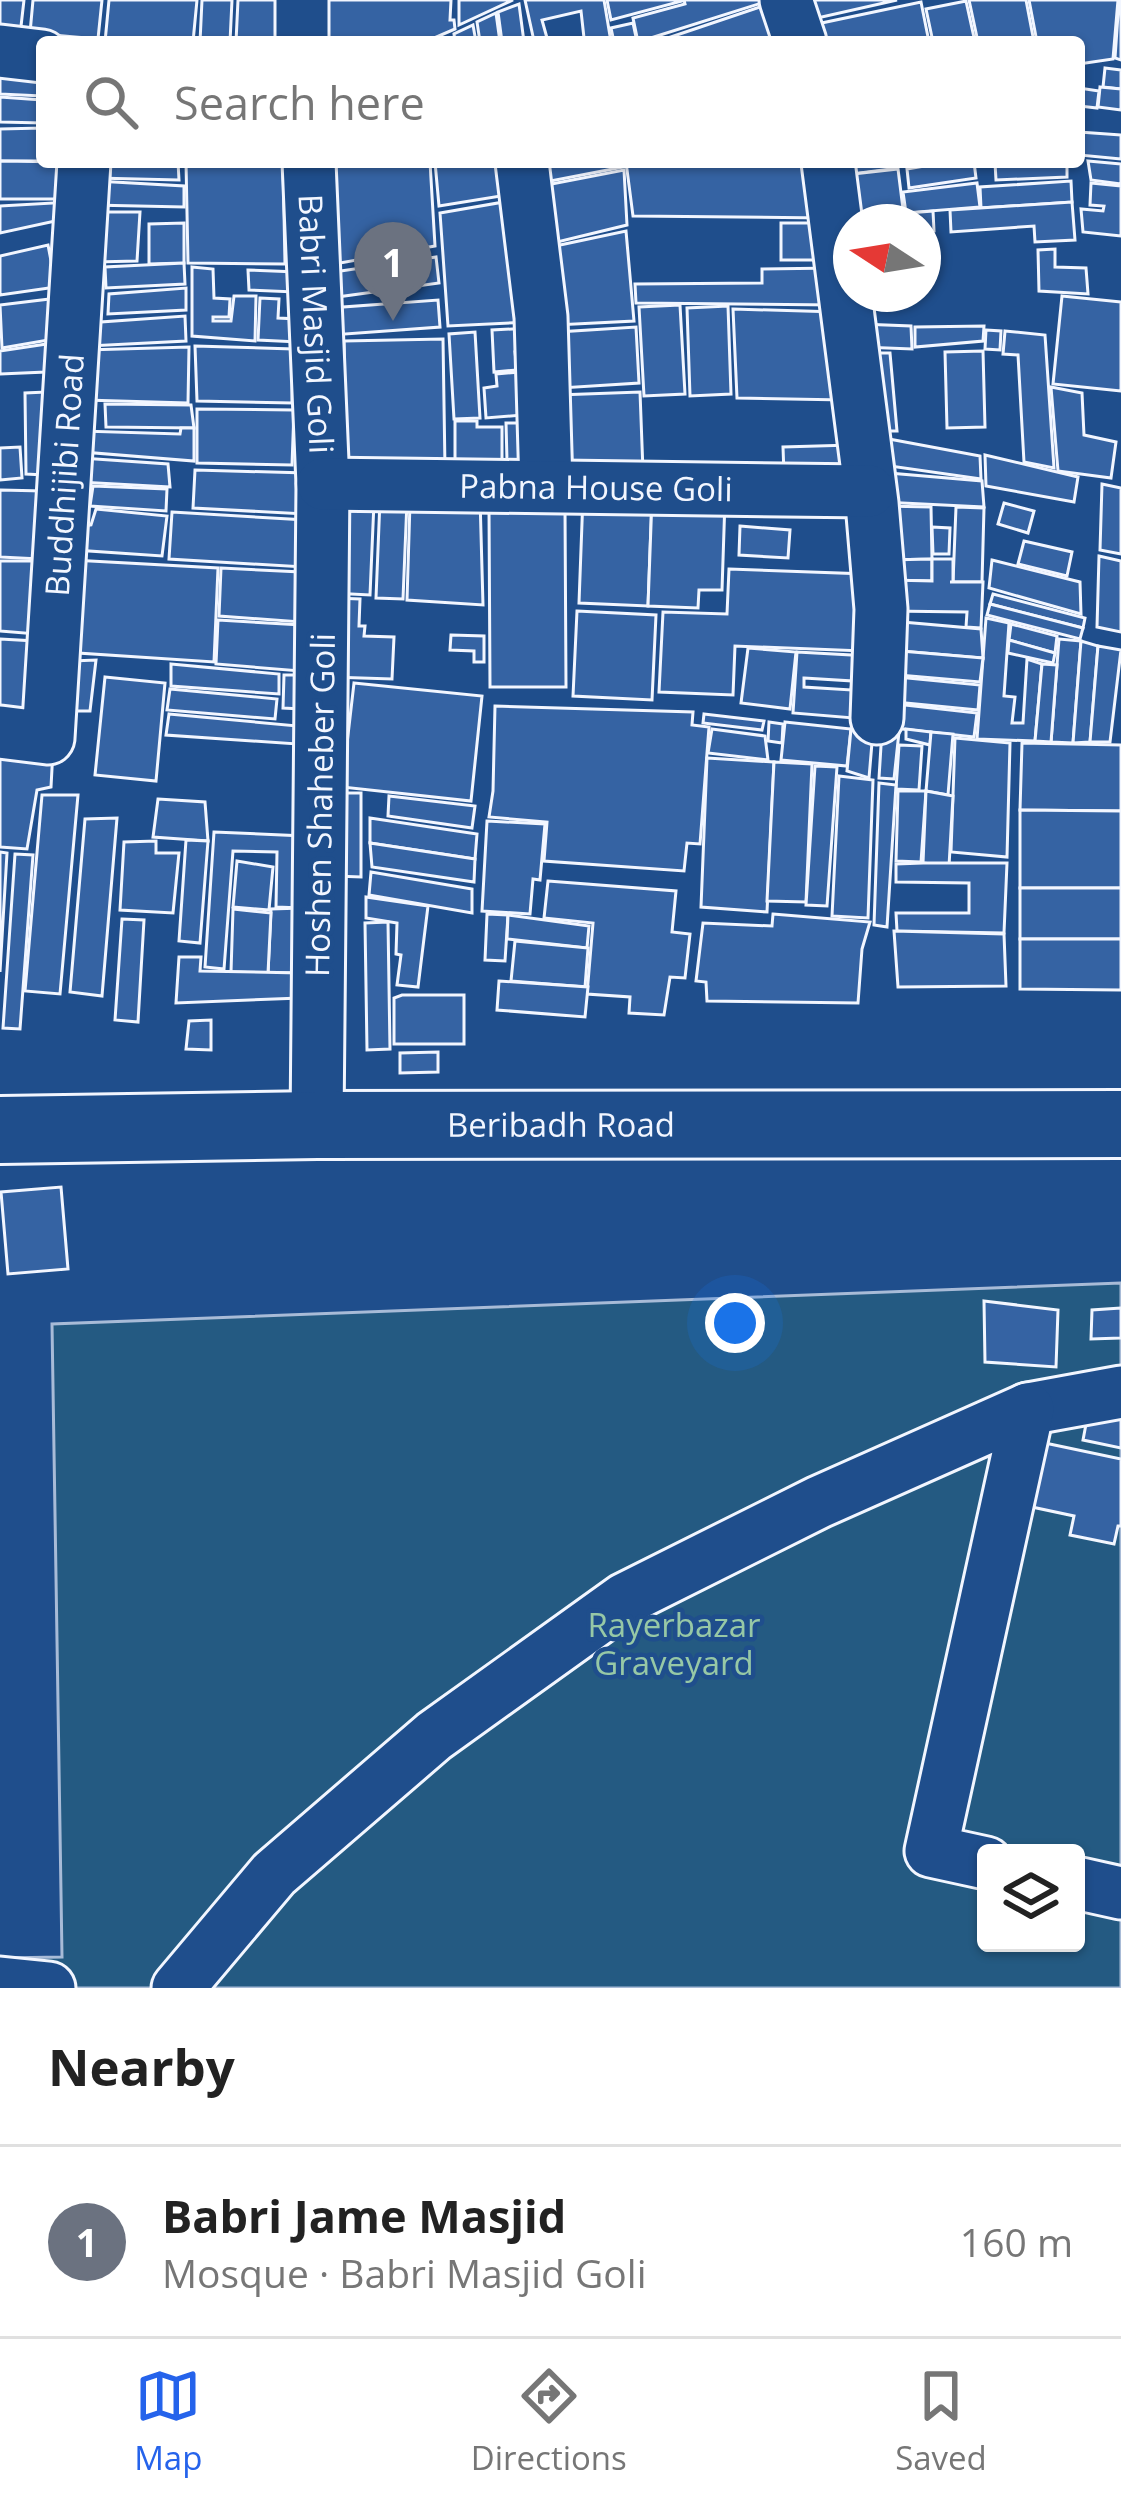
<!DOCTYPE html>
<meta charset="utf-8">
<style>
:root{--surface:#fff;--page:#f6f6f6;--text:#222;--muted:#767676;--line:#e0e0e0;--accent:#2563eb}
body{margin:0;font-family:"Open Sans",sans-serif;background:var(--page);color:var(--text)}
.controls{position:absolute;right:36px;bottom:36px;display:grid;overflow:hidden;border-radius:12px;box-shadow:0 3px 9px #0004}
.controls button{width:108px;height:108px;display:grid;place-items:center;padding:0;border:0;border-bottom:3px solid var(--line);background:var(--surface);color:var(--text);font:60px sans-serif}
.compass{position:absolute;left:833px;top:204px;width:108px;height:108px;border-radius:50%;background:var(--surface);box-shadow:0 3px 9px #0004;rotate:282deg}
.you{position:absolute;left:735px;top:1323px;width:42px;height:42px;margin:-30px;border:9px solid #fff;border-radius:50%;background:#1a73e8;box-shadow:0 0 0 18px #1a73e833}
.badge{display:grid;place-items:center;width:78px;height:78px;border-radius:50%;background:var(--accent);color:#fff;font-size:39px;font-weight:700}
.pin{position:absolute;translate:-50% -99px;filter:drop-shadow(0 3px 6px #0008)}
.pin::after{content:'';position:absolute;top:63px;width:42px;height:36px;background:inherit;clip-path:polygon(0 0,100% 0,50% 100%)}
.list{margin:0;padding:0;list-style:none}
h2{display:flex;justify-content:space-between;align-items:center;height:156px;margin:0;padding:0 48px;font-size:51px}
h2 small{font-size:39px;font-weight:400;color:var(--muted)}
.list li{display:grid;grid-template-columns:78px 1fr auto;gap:36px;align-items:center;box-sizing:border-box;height:192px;padding:0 48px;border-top:3px solid var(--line)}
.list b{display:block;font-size:45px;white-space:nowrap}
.list p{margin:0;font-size:39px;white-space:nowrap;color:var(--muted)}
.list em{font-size:39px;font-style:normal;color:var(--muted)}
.icon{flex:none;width:66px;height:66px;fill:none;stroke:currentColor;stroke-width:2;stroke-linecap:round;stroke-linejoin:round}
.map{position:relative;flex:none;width:1121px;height:1988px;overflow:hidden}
.search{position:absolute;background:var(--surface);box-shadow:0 3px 9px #0004;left:36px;right:36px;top:36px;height:132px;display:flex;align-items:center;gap:30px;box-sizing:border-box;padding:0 42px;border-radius:12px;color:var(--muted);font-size:45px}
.sheet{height:348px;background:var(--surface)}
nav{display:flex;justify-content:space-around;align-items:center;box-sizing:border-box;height:168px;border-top:3px solid var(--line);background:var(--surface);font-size:33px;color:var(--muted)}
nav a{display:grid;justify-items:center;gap:6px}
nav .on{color:var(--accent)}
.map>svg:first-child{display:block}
</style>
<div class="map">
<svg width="1121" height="1988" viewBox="0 0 1121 1988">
<rect width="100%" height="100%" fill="#1f4e8c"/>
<path fill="#245a82" stroke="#a8bbd7" stroke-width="3" fill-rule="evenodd" d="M1121 1283V1988H0V1958L62 1957 52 1324ZM986 1853H1076V1943H986Z"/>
<g fill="#3563a3" stroke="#f2f6ff" stroke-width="3" fill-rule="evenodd">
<path d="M0 0H24L20 35 0 33Z"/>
<path d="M33 0H102L98 39 30 33Z"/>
<path d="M109 0H197L193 42H105Z"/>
<path d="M202 0H232L230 42H200Z"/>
<path d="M238 0H282L280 42H236Z"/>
<path d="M318 0H451L450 20H454L455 29 425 42H318Z"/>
<path d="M459 0H513L459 25Z"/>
<path d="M525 0H604L611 42H569L584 38 581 11 542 20 547 38 534 41Z"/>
<path d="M607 0H681L682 1 611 20Z"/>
<path d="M684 0H771L638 42 633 18 685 4Z"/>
<path d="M807 0H897L813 19Z"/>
<path d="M969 0H1026L1034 42H978Z"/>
<path d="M1029 0H1118L1113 59 1079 64V42H1037Z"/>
<path d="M1119 0H1121V60L1115 58Z"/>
<path d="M966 1 975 42H933L926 9Z"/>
<path d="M921 2 929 42H821L817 24Z"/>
<path d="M772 3 787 42H656Z"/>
<path d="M519 4 524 42H502L498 12Z"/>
<path d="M496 13 500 42H480L477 22Z"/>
<path d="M633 23 637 42H614L611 28Z"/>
<path d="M473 25 476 42H455L454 34Z"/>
<path d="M1105 68 1121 70V89L1103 87Z"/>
<path d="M0 71 42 76V96L0 94Z"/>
<path d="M1100 87 1121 89V110L1098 107Z"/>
<path d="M1079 88 1099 91 1097 108 1079 106Z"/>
<path d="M0 97 42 100V123L0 122Z"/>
<path d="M42 128V161H0V129Z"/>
<path d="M1079 132 1121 135V159L1079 155Z"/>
<path d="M0 161 69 162 67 199H0Z"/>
<path d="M1088 161 1121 164V184L1091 180Z"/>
<path d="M97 162H178L179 180 96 178Z"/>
<path d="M186 162H283L285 264 188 263Z"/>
<path d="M348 162H430L435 246 329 265 327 171Z"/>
<path d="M435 162H510L513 194 439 206Z"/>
<path d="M531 162H622L623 167 535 184Z"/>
<path d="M626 162H814L825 218 633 216Z"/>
<path d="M842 162H890L891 169 844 175Z"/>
<path d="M948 162H974L976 178 909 188 907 169Z"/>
<path d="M1067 162V177L996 180 995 163Z"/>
<path d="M898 169 903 209 848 215 844 175Z"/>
<path d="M624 170 627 225 545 245 536 187Z"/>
<path d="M96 181 184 186V207L92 205Z"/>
<path d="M1071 181 1072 202 981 208 980 187Z"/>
<path d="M977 183 980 207 906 213 903 192Z"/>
<path d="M1091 183 1121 186V236L1083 232 1081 209 1103 211 1104 206 1090 205Z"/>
<path d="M515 200 531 322 448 326 440 213Z"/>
<path d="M70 202 69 218 0 233V206Z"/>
<path d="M1072 202 1075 240 1035 242 1034 226 951 232 950 210Z"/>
<path d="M933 211 934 231 923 232V222H851L847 218Z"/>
<path d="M98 212H140L137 261 95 262Z"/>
<path d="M184 223V263L149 264V224Z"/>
<path d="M781 223H825L830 260H781Z"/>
<path d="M626 231 634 321 556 325 546 248Z"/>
<path d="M48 245 56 287 0 295V256Z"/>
<path d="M1055 249V267L1086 268 1088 294 1039 291 1038 250Z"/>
<path d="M436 257 439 283 330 298 327 273Z"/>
<path d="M184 263 185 284 106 288 105 267Z"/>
<path d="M192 267 213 269 214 298 230 299 229 317H213V321H231L234 296H256L255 341 192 336Z"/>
<path d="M834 268V305L636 303 635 284 762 283V269Z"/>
<path d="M248 270 297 272 295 292 249 290Z"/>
<path d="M186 288V310L108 314 109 294Z"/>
<path d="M1062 296 1121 302V391L1053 384Z"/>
<path d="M58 298 60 338 2 348 0 305Z"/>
<path d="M260 298 279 299 278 318 298 319V342L258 340Z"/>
<path d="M438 300 440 327 332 335 330 308Z"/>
<path d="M680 305 685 394 644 396 639 307Z"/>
<path d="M728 306 731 394 690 396 687 308Z"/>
<path d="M733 309 837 312 844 400 737 398Z"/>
<path d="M185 316 186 341 89 346 87 323Z"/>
<path d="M860 324 911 326 912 349 862 347Z"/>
<path d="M984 326 983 341 915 347V327Z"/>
<path d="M636 327 639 383 561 388 558 332Z"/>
<path d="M530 328 532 351 515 352 517 370 494 372 492 330Z"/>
<path d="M986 330 1001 331 1000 350 985 349Z"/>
<path d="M1005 331 1045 335 1054 468 1024 462 1018 355 1003 354Z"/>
<path d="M475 332 480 418 454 419 449 334Z"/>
<path d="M443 339 445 468 346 470 344 341Z"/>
<path d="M60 342 46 372 0 374V351Z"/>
<path d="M195 346 293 349 292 403 197 401Z"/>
<path d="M189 347 188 403 85 400 86 350Z"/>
<path d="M983 351 985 427 947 428 945 352Z"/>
<path d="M861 353H890L897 431H871Z"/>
<path d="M532 371 535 414 486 418 484 388 497 386 496 374Z"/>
<path d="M1051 387 1082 393 1084 435 1116 442 1111 478 1058 471Z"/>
<path d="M46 392 44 475 26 474 25 393Z"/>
<path d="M640 392 643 471 561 474 558 395Z"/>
<path d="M105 404 191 405 194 428 106 427Z"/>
<path d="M197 409 294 410 292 465 197 463Z"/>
<path d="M455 421H477V427H502V471L455 472Z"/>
<path d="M506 423H532V461H507Z"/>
<path d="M181 428H194V461L83 452 82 431 180 434Z"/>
<path d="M873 436 980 456 981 479 876 464Z"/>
<path d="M851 445 852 473 784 475 783 447Z"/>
<path d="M20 447 22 478 0 480V448Z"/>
<path d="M985 455 1078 477 1074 502 986 486Z"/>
<path d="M81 458 168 464 170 487 79 482Z"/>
<path d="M195 470 306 473 305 514 193 508Z"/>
<path d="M877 472 982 481 984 507 882 502Z"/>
<path d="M1102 484 1121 488V554L1100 550Z"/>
<path d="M93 486 167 489 166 511 90 506Z"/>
<path d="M0 490 43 491 40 559 0 557Z"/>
<path d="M583 496 652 498 648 606 579 603Z"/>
<path d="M480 498 483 605 407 600 410 503Z"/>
<path d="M652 498 725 500 722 590H699L698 608 648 606Z"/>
<path d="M336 500 374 502 370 595 332 593Z"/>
<path d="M380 500 407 501 403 599 376 598Z"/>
<path d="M1004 503 1034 511 1028 533 998 524Z"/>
<path d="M882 506 931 507 932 559 887 560Z"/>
<path d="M956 507 984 508 982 582H953Z"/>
<path d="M96 509 167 516 162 556 75 550V527L91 525Z"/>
<path d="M489 509H565L566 687H490Z"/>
<path d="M172 512 306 520 304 567 169 559Z"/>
<path d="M740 526 790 530 788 558 739 555Z"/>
<path d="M932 527 950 528 949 554H933Z"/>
<path d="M1024 541 1072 552 1067 576 1018 564Z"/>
<path d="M1099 556 1121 561V632L1097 627Z"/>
<path d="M932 559V581L889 580 887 560Z"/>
<path d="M932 559H953V582H950H983L981 628 966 627 967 612 890 611 889 580 932 581Z"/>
<path d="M72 560 218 568 214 662 63 652Z"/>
<path d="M992 560 1080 582 1081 614 989 588Z"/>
<path d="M0 561H44L36 634 0 631Z"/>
<path d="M221 568 301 572V622L219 616Z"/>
<path d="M729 569 866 574 863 651 735 646 733 695 659 692 663 612 727 614Z"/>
<path d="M993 594 1085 618 1083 628 990 604Z"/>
<path d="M334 598 360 599 359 626H365L364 636 394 637 392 679 331 677Z"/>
<path d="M990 604 1083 628 1080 639 987 615Z"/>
<path d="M577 611 656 615 652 700 573 696Z"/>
<path d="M986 618 1009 623 1004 696 1015 697 1012 723H1023L1027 659 1042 664 1035 741 977 739Z"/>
<path d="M218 620 302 625 300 671 216 664Z"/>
<path d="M891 621 981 629 983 658 889 650Z"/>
<path d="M1011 624 1057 636 1055 653 1009 640Z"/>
<path d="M451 635 484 636V662H474V651L450 650Z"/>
<path d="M0 639 35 641 28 705 23 711 0 709Z"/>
<path d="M1059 639 1081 641 1073 743 1051 742Z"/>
<path d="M1009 640 1055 653 1053 663 1008 653Z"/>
<path d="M1081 641 1098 646 1090 742 1073 743Z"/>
<path d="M1098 646 1121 650 1110 742H1090Z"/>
<path d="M748 648 796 652 790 709 741 703Z"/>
<path d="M889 650 983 658 980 682 887 674Z"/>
<path d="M797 652 869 656 865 719 793 713ZM804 678 852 681 851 690 804 687Z"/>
<path d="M96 660 90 711H69L72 661Z"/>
<path d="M171 664 279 674V694L171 686Z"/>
<path d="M1042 664 1057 665 1051 742 1035 741Z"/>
<path d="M284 675H301V709L283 708Z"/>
<path d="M887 676 980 685 978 710 885 701Z"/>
<path d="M105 677 165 683 156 781 95 775Z"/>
<path d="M354 683 482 696 471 801 342 787Z"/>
<path d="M170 689 277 699 275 719 167 710Z"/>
<path d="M887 703 977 713 974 737 884 727Z"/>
<path d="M495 706 693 712 692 725 709 727 700 844 687 843 684 871 544 861 547 822 489 817 493 791Z"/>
<path d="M169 714 298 726 297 744 166 735Z"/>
<path d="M704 714 764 721 762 730 703 723Z"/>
<path d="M769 722 783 724 782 743 768 741Z"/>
<path d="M785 722 851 729 847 766 781 760Z"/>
<path d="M712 729 765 736 768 760 708 753Z"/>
<path d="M851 729 873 731 869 778 847 771Z"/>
<path d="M906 729 931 732 930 745 906 739Z"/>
<path d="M882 730 899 732 894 779 879 778Z"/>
<path d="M931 732 953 734 948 795 926 791Z"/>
<path d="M955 738 1010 743 1007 857 951 852Z"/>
<path d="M1022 743 1121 745V811L1020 810Z"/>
<path d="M899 745 922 746 919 790 896 789Z"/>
<path d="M0 746 53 750 51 787 37 790 27 849 0 847Z"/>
<path d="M707 758 774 762 767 912 701 907Z"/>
<path d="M774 762 812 764 806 902 767 901Z"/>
<path d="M815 766 837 767 827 906 806 905Z"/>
<path d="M839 776 873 780 868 918 832 916Z"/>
<path d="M879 783 896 785 887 927 874 925Z"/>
<path d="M898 791H926L921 862 896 861Z"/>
<path d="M926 791 953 796 949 866 923 863Z"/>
<path d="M336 793H361V877L335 876Z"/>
<path d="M42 795H78L60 994 25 991Z"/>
<path d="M389 796 475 806 472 828 388 816Z"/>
<path d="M158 799 205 802 208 841 153 837Z"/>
<path d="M1020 810 1121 811V888H1020Z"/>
<path d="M117 818 102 996 70 992 85 819Z"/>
<path d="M370 818 477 834 475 859 370 843Z"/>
<path d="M487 821 545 824 540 880 533 879 530 914 482 911Z"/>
<path d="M214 832 304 836 302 908 276 907 277 852 233 851 224 969 205 967Z"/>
<path d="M186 840 208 841 200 943 179 941Z"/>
<path d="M156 841V853H179L173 913 120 910 124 842Z"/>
<path d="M370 843 475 859 474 882 372 867Z"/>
<path d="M0 852 7 853 0 972Z"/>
<path d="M15 854 33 855 20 1029 3 1028Z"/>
<path d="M237 861 273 867 269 910 233 907Z"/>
<path d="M923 863H1007L1004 933 897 931 896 913H969V883L896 882V864Z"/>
<path d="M371 872 472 889V913L369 895Z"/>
<path d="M548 881 676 891 672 932 690 934 685 978 670 977 664 1015 629 1013 630 997 587 994 593 923 544 918Z"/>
<rect x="1020" y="888" width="101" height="51"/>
<path d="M366 897 428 906 418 987 397 985 401 955 396 954 397 923 366 918Z"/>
<path d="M302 908 300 973H268L271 909Z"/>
<path d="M233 909 271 913 268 973 231 972Z"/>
<path d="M487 914 508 915 505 961 485 960Z"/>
<path d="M773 914 870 922 862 949 858 1003 707 1001 706 982 696 981 703 923 772 926Z"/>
<path d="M508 915 589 926 587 948 507 939Z"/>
<path d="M122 919 144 920 138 1022 115 1020Z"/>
<path d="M388 922 390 1049 367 1050 365 923Z"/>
<path d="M894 931 1004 934 1006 986 898 987Z"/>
<path d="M1020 939H1121V990L1020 989Z"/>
<path d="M515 941 588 948 585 987 511 981Z"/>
<path d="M179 957H201L200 971 300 973V998L176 1003Z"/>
<path d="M499 981 588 987 585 1017 497 1010Z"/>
<path d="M402 995H464V1044H394V998Z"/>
<path d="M211 1020V1050L186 1049 189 1021Z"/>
<path d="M438 1052V1072L400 1073V1053Z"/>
<path d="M61 1187 68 1269 8 1274 1 1192Z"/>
<path d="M984 1301 1058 1310 1056 1367 985 1362Z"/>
<path d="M1121 1308V1338L1091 1339 1092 1310Z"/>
<path d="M1090 1403 1121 1410V1448L1083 1440Z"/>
<path d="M1045 1443 1121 1459V1526H1118L1114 1544 1070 1535 1074 1516 1032 1507Z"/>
</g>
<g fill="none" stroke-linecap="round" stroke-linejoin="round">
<g stroke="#f2f6ff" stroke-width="57">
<g id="minor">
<path d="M786 0 800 42"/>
<path d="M302 42V0"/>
<path d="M0 51 42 56"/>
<path id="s1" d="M309 162 323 484 317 1125"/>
<path d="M522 162 541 317 546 486"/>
<path d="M828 162 872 503 881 609 877 718"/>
<path id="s2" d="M323 484 869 491"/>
<path id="s3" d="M0 732 48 738 84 162"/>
<path d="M1028 1409 1121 1392"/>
<path d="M1076 1883 1121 1893"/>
<path d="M0 1983 49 1988"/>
<path d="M178 1988 274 1874 434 1736 625 1599 819 1502 1028 1409 931 1851 986 1863"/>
</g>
</g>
<g stroke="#f2f6ff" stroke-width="72">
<g id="highway">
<path id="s4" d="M0 1130 317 1125 1121 1124"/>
</g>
</g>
<use href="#minor" stroke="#1f4e8c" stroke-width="51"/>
<use href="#highway" stroke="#1f4e8c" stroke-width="66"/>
</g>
<g text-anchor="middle" stroke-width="9" stroke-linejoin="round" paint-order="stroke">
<g font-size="33" fill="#f2f6ff" stroke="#1f4e8c">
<text dy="12" stroke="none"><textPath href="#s1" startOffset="162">Babri Masjid Goli</textPath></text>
<text dy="12" stroke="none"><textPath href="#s3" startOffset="312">Buddhijibi Road</textPath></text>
<text dy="12" stroke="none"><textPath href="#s2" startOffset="273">Pabna House Goli</textPath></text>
<text transform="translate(320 805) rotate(-89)" y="12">Hoshen Shaheber Goli</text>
<text dy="12" stroke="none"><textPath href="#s4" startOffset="561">Beribadh Road</textPath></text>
</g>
<g font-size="33" fill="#97c8a6" stroke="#1f4e8c">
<text x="674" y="1637">Rayerbazar<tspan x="674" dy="38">Graveyard</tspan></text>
</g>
</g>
</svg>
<div class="controls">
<button><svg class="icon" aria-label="layers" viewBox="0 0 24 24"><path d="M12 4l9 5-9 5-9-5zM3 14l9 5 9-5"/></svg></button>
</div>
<svg class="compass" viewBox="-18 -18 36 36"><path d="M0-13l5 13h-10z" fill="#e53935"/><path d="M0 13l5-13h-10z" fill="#767676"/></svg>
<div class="you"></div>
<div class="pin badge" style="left:393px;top:321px;background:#6b7280">1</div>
<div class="search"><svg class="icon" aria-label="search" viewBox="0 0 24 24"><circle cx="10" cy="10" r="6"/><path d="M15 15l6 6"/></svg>Search here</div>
</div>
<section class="sheet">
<h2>Nearby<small></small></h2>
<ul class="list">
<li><span class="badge" style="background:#6b7280">1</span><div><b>Babri Jame Masjid</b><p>Mosque · Babri Masjid Goli</p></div><em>160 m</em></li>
</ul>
</section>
<nav>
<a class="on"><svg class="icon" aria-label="map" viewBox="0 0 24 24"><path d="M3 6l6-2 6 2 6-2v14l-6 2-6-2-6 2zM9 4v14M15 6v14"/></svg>Map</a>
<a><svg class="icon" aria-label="directions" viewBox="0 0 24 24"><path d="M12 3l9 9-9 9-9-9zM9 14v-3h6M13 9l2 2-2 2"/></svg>Directions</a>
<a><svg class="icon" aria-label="saved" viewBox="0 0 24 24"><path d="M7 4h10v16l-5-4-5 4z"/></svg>Saved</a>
</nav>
